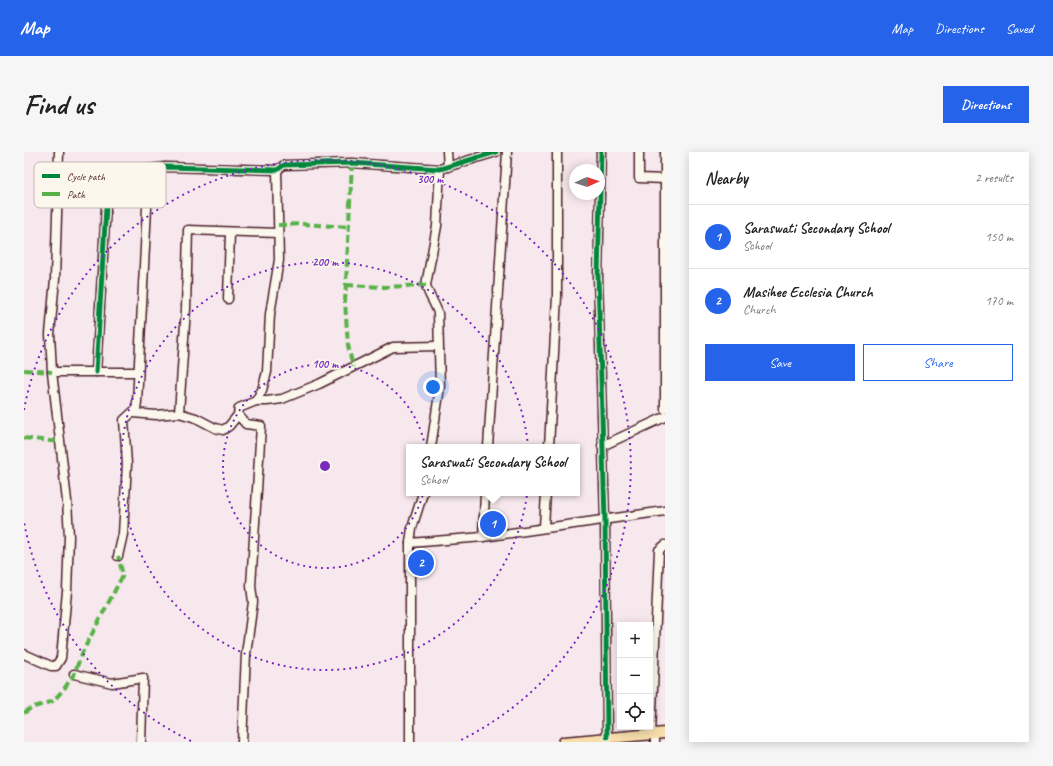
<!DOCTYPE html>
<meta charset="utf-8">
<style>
:root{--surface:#fff;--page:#f6f6f6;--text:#222;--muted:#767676;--line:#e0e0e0;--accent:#2563eb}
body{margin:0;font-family:Caveat,sans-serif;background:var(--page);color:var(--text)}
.controls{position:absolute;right:12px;bottom:12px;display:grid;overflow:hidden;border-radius:0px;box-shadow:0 2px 10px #0003}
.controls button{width:36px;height:36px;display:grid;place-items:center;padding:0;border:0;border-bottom:1px solid var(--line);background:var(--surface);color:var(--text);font:20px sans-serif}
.compass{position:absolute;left:545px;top:12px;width:36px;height:36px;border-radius:50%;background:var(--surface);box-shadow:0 2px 10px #0003;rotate:87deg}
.you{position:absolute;left:409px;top:235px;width:14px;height:14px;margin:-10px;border:3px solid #fff;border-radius:50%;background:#1a73e8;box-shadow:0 0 0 6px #1a73e833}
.badge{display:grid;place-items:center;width:26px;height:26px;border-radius:50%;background:var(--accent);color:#fff;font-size:13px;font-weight:700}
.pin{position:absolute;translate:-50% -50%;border:2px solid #fff;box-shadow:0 1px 4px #0006}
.popup{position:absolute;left:382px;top:292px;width:174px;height:52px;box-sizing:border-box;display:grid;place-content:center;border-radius:0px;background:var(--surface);filter:drop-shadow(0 1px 3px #0005);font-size:13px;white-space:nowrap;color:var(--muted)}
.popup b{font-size:15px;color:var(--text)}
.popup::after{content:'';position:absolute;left:50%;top:100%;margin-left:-8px;border:8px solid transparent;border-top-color:var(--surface)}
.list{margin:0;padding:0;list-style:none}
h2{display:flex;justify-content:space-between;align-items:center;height:52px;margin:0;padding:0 16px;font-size:17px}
h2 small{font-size:13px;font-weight:400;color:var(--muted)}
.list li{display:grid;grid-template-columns:26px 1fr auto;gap:12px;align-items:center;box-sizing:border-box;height:64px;padding:0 16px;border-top:1px solid var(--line)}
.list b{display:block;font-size:15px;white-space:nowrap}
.list p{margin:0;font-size:13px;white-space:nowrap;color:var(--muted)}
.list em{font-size:13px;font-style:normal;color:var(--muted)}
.actions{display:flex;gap:8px;padding:12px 16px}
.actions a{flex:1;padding:9px 0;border:1px solid var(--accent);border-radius:0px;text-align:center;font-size:14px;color:var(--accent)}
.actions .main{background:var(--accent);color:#fff}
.icon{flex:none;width:22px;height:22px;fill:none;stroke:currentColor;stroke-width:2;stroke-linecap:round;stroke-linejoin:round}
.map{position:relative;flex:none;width:641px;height:590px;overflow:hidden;border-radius:0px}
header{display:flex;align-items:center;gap:24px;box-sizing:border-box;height:56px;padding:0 20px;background:var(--accent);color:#fff}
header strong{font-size:19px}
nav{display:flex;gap:22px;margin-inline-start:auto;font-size:14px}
.intro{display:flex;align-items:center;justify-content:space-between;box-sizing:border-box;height:96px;padding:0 24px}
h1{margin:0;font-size:28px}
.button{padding:10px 18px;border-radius:0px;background:var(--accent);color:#fff;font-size:14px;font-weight:700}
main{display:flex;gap:24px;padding:0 24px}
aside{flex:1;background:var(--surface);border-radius:0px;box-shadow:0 2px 10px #0003}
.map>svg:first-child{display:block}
</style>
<header>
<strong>Map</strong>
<nav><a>Map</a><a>Directions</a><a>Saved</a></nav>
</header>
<div class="intro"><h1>Find us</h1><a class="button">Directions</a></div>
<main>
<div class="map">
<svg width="641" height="590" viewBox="0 0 641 590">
<rect width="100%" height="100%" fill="#f7e8ed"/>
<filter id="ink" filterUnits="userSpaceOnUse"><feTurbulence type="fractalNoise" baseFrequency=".025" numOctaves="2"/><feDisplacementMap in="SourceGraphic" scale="8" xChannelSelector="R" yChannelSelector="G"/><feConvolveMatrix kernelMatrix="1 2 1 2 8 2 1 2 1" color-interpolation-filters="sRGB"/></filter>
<g filter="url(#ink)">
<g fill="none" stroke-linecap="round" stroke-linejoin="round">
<g stroke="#4a1f2b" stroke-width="11">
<g id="minor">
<path d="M423 0 424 15"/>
<path d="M577 0 574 124 581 368 583 585"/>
<path d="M615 0V26L641 27"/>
<path d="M641 0V257"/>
<path d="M204 147 206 80"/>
<path d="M28 220H113"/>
<path d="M72 220 84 22 141 15 253 18 260 13 328 11 416 17 472 0"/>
<path d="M232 249 238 238 243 220 246 162 255 108 253 18"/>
<path d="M109 261 132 263 155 261 162 157 164 78 254 81"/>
<path d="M155 261 172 266 191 276 199 278 205 274 214 263"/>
<path d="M578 294 641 265"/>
<path d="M407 295 416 235 414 161C411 151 404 143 402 133L413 74 416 17"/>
<path d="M464 295 483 0"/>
<path d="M525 295 533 144V0"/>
<path d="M520 375 522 341"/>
<path d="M459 385 461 341"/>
<path d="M386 391 459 385 641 359"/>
<path d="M94 404 99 382 103 312 100 268 112 257 113 250 125 17"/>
<path d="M0 502 27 514H32L37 506 43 439 45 384 43 349 28 220 26 182 31 127 35 0"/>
<path d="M50 522 88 531 119 526 117 590"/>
<path d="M627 582 635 398 641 393"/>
<path d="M631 582V590"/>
<path d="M218 590 222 502 229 450 227 434 237 274 222 272 214 263 215 256 232 249H243L258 247 295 232 369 195 414 194"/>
<path d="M386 590V391L388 376 399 341"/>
</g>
</g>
<g stroke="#4a1f2b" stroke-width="13">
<path id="major" d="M540 590 641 581"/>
</g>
<use href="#minor" stroke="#fbf7ec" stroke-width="8"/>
<use href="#major" stroke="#f8deab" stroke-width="10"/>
<g stroke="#57b146" stroke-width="4" stroke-dasharray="8 4" stroke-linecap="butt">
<path d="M328 11 321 150 324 193 329 215"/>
<path d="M254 73 278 72 326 75"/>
<path d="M322 133 361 135 402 133"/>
<path d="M0 218 28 220"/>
<path d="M0 286 35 290"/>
<path d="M0 561 7 556 29 549 40 537 50 522 59 499 99 423 94 404"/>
</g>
<g stroke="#fbf7ec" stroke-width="8">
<g id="cycleway">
<path d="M577 0 574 124 581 368 583 585"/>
<path d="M72 220 84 22 141 15 253 18 260 13 328 11 416 17 472 0"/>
</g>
</g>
<use href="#cycleway" stroke="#00873e" stroke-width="5"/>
</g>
</g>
<g fill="none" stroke="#7b2cbf" stroke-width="2" stroke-dasharray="2 4">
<circle cx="301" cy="314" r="102"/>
<circle cx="301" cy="314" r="204"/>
<path d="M167 589A306 306 0 0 1 0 370M0 258A306 306 0 1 1 435 589"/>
</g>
<rect x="10" y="10" width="132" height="46" rx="6" fill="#fbf7ec" stroke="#c6b6b2" stroke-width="1"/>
<rect x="18" y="22" width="18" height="4" fill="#00873e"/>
<rect x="18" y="40" width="18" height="4" fill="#57b146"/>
<g font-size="11" fill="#4a1f2b">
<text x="43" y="28">Cycle path</text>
<text x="43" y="46">Path</text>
</g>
<circle cx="301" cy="314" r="6" fill="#7b2cbf" stroke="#fbf7ec" stroke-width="2"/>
<g font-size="12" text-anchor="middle" font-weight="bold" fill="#7b2cbf" stroke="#fbf7ec" stroke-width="3.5" stroke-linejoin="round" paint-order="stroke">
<text x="406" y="31">300 m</text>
<text x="301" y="114">200 m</text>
<text x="301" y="216">100 m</text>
</g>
</svg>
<div class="controls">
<button>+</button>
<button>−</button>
<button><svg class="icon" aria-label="locate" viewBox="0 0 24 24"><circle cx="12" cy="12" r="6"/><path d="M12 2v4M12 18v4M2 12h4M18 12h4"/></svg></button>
</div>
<svg class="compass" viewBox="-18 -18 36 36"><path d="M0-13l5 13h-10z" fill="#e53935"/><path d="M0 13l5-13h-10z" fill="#767676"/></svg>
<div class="you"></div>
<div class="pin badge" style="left:469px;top:372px">1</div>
<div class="popup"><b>Saraswati Secondary School</b>School</div>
<div class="pin badge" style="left:397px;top:411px">2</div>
</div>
<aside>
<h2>Nearby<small>2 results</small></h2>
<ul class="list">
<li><span class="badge">1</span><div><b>Saraswati Secondary School</b><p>School</p></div><em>150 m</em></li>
<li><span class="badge">2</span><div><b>Masihee Ecclesia Church</b><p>Church</p></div><em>170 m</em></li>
</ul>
<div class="actions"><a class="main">Save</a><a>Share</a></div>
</aside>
</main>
